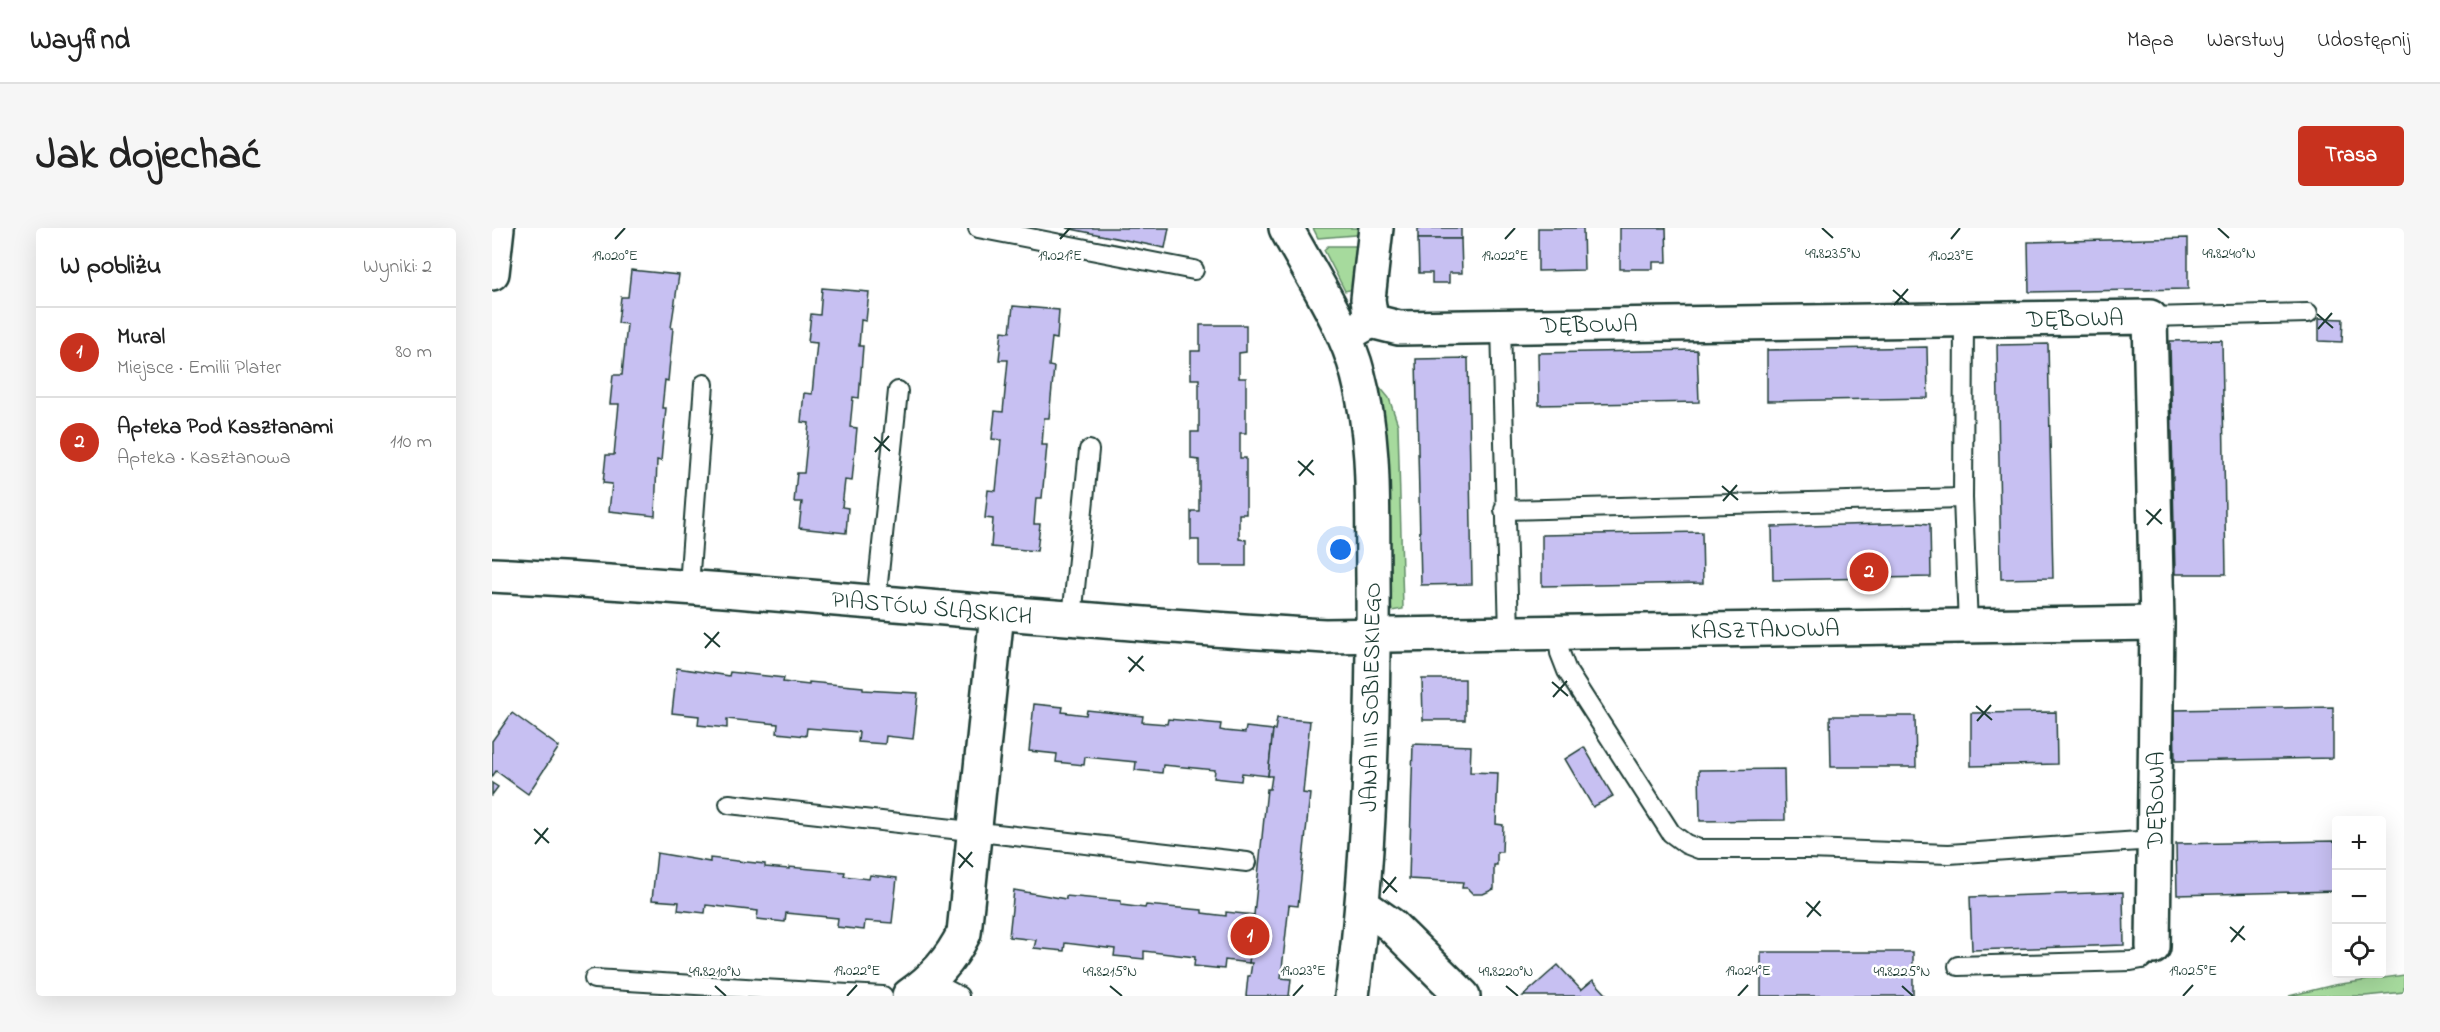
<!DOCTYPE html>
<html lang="pl">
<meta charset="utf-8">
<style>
:root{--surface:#fff;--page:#f6f6f6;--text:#222;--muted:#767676;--line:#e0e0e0;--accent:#c8321e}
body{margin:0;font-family:"Indie Flower",sans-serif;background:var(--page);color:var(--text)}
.controls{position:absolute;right:18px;bottom:18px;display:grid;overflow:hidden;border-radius:6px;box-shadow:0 6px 24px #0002}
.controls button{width:54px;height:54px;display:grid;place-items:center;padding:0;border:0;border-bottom:2px solid var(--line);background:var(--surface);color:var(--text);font:30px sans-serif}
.you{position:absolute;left:849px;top:322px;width:21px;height:21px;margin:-15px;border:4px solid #fff;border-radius:50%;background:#1a73e8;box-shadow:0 0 0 9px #1a73e833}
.badge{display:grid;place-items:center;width:39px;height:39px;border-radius:50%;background:var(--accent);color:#fff;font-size:20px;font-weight:700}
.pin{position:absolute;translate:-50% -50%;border:3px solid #fff;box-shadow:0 2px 6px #0006}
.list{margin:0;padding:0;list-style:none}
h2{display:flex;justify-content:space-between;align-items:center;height:78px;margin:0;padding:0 24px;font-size:26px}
h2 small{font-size:20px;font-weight:400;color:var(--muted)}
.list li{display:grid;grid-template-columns:39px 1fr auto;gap:18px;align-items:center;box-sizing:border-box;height:90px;padding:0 24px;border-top:2px solid var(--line)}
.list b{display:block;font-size:22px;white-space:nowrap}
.list p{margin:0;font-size:20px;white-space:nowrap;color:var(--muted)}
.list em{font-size:20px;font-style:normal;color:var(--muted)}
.icon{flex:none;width:33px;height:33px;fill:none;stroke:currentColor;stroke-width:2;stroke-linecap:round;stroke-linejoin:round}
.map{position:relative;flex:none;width:1912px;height:768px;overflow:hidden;border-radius:6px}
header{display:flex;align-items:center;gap:36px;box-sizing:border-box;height:84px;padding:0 30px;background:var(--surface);border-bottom:2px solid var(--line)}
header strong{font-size:28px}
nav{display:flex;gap:33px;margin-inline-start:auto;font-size:21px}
.intro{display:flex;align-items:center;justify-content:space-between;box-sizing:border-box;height:144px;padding:0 36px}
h1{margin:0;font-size:42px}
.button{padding:15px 27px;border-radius:6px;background:var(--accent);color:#fff;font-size:21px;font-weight:700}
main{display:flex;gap:36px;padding:0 36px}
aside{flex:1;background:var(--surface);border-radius:6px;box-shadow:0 6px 24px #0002}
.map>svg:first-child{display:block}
</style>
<header>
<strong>Wayfind</strong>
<nav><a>Mapa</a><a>Warstwy</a><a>Udostępnij</a></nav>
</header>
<div class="intro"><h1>Jak dojechać</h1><a class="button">Trasa</a></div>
<main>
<aside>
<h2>W pobliżu<small>Wyniki: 2</small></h2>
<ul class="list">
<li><span class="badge">1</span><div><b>Mural</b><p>Miejsce · Emilii Plater</p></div><em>80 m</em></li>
<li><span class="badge">2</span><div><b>Apteka Pod Kasztanami</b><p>Apteka · Kasztanowa</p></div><em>110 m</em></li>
</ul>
</aside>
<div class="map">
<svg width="1912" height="768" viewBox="0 0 1912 768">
<rect width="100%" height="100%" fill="#fff"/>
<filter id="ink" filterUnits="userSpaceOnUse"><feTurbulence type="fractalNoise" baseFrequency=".0167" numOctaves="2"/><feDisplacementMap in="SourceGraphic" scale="12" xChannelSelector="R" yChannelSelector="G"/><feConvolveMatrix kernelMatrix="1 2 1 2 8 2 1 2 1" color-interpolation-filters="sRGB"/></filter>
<g filter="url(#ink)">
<g fill="#a6da9d" stroke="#628c68" stroke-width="1.5">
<path d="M821 0H875V6L826 10Z"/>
<path d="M836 18H863L866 22 862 61 853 63 832 22Z"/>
<path d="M882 152 897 170 906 197 911 381 900 383 897 372 895 206Z"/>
<path d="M1912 747V764L1873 768H1797L1842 757Z"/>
</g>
<g fill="#c7c0f2" stroke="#1f3d34" stroke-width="1.5">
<path d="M574 0H677L673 20Z"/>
<rect x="926" y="0" width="43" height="11"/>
<path d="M1046 0H1091L1092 42 1046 43Z"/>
<path d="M1128 0H1174L1175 34H1161V41H1128Z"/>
<path d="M1696 10V61L1537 64 1536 14Z"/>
<path d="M926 11H969L970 45H957V55H940V45H927Z"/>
<path d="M139 42 187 47 179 100H181L176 153 173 152 170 180H174L169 233 165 232 163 288 117 283 120 256 111 255 114 227H122L127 176H118L121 147H130L135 96 126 95 129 69H136Z"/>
<path d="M330 60 377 64 374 93 369 92 367 118H371L367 170 361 169 358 199 365 200 360 253 353 252 350 279 356 280 354 305 307 300 310 274H302L305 245H312L317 195 309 194 312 165 320 166 325 115 316 114 319 86 328 87Z"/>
<path d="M521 78 567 82 565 111 560 110 557 138 562 139 557 190H552L550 217H555L550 270H544L542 296H548L545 323 499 319 501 291 493 290 496 262 504 263 509 212 500 211 503 183 511 184 516 132H507L510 103 518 104Z"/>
<path d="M1827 90 1851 91 1850 114 1827 113Z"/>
<path d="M708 97H754V124L747 125V150H754V205H748V230H754V286H747V311L754 312V338H707V312H699V283H707V232L699 231V204H707V151H699V123H708Z"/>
<path d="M1730 112 1734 346H1683L1678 113Z"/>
<path d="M1556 116 1561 350 1509 351 1505 117Z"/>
<path d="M1435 119 1436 170 1275 173V122Z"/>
<path d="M1205 122 1207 174 1047 177 1046 125Z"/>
<path d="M976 130 980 356 929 357 924 131Z"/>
<path d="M1425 295 1438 296 1439 349 1281 352 1280 299Z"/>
<path d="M1210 304 1211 355 1050 358V307Z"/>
<path d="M185 440 237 448 238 444 292 450 291 454 317 457V454L371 459V462L426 465 421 511 394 508 393 516 366 514 367 504 315 500 314 508 285 505 286 496 235 491V500L206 497 207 488 180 485Z"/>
<path d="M930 451H973V492H931Z"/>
<path d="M542 476 571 479 570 484 594 487 595 482 651 488 650 494 675 496 676 491 729 496 728 502 733 503 753 505 754 499 781 502 776 548 750 545 749 553 722 550 723 542 671 537 670 545 643 542 644 534 593 529 592 537 564 534 565 526 537 523Z"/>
<path d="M1841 479V530L1683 533 1682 482Z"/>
<path d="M1564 484 1565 536 1479 538V485Z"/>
<path d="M20 485 67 519 36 566 4 543 0 549V513Z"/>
<path d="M1338 488H1423L1424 539H1339Z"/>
<path d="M785 490 818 493 811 565 818 566 806 678 797 677 789 750 799 751 797 768H754L756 748H758L760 735H757L775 561H778L780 548H776L781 502H783Z"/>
<path d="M921 516 979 518 978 544 1006 545 1004 596 1011 597 1010 624H1005V637H1002V661L991 666H981L975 660H970L971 654 917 651Z"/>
<path d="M1092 519 1121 568 1101 579 1073 531Z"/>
<path d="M1292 541 1293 592 1208 593 1207 542Z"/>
<path d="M0 555 6 559 0 567Z"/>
<path d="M1843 613 1844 663 1685 667 1684 616Z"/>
<path d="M165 625 218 634V630L273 636V639L297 641V639L353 644 352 648 377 651 378 647 405 650 400 695 373 693 372 702 345 699 346 690 294 685 293 694 265 691 266 683 214 677 213 685 186 682 187 674 160 672Z"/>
<path d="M522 662 574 671V668L629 673V677L653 680 654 677 710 682V685L734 688V684L762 687 757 735 733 732 732 741 702 738 703 729 652 723V731L622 728 623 721 573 715 572 723 542 720 544 712 517 709Z"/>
<path d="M1631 664 1632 717 1480 722 1478 669Z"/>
<rect x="1269" y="724" width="152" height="44"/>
<path d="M1066 737 1089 762 1101 752 1116 768H1031Z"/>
</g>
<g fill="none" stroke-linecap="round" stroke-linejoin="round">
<g stroke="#1f3d34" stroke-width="22">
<g id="lane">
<path d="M486 0 702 42"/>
<path d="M1658 89 1816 85"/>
<path d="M1472 92 1471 270 1476 398"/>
<path d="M1009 97 1017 406"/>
<path d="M1012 282 1471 270"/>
<path d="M197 357 212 156"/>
<path d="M384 374 406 163"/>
<path d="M580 390 597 222"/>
<path d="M1066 405 1068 425 1075 443 1179 605 1194 616 1207 621H1316L1457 626 1662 612"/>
<path d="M237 576 755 634"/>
<path d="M1466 738 1639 733 1650 731 1661 719"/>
<path d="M102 751 391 768"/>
<path d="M438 753 467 768"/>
</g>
</g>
<g stroke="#1f3d34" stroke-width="38">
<g id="street">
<path d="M794 0C818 45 854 98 866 147 884 214 880 282 881 350 882 490 878 630 860 768"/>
<path d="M0 45 5 0"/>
<path d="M879 93 907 100 1658 89 1665 395 1661 719"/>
<path d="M861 103 879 93 876 71 884 0"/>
<path d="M0 347C278 361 555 393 833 408L1665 395"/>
<path d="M872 678 899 697 971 768"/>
<path d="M417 768C442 750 458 733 472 705L505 385"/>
</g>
</g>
<use href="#lane" stroke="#fff" stroke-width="18"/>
<use href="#street" stroke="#fff" stroke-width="33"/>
</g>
</g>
<path fill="none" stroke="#1f3d34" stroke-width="2" d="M1330 0 1341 10M1726 0 1737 10M123 11 133 0M568 11 578 0M1013 11 1023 0M1459 11 1468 0M1401 62 1417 76M1402 77 1416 61M1825 86 1841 100M1826 101 1840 85M382 209 398 223M383 224 397 208M806 233 822 247M807 248 821 232M1230 258 1246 272M1231 273 1245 257M1654 282 1670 296M1655 297 1669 281M212 405 228 419M213 420 227 404M636 429 652 443M637 444 651 428M1060 454 1076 468M1061 469 1075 453M1484 478 1500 492M1485 493 1499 477M42 601 57 615M43 616 56 600M466 625 481 639M467 640 480 624M890 650 905 664M891 665 904 649M1314 674 1329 688M1315 689 1328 673M1738 699 1753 712M1739 714 1752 698M223 758 234 768M618 758 630 768M1014 758 1026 768M1410 758 1421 768M355 768 365 757M801 768 811 757M1246 768 1256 757M1691 768 1701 757"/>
<g text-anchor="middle" stroke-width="5" stroke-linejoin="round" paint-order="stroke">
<g font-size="24" fill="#1f3d34" stroke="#fff">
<text transform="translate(1583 90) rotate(-1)" y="8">DĘBOWA</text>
<text transform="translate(1097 96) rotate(-1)" y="8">DĘBOWA</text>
<text transform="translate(440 379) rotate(5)" y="8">PIASTÓW ŚLĄSKICH</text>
<text transform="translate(1273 401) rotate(-1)" y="8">KASZTANOWA</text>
<text transform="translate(878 469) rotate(-89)" y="8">JANA III SOBIESKIEGO</text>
<text transform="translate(1663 572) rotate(-89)" y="8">DĘBOWA</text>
</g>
</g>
<g font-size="15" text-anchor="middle" fill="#1f3d34" stroke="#fff" stroke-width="5" stroke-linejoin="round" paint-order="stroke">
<text x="1341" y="30">49.8235°N</text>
<text x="1737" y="30">49.8240°N</text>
<text x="123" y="32">19.020°E</text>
<text x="568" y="32">19.021°E</text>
<text x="1013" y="32">19.022°E</text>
<text x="1459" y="32">19.023°E</text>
<text x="365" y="747">19.022°E</text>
<text x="811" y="747">19.023°E</text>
<text x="1256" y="747">19.024°E</text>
<text x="1701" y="747">19.025°E</text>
<text x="223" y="748">49.8210°N</text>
<text x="618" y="748">49.8215°N</text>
<text x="1014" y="748">49.8220°N</text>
<text x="1410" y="748">49.8225°N</text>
</g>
</svg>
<div class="controls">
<button>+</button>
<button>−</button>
<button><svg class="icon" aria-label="locate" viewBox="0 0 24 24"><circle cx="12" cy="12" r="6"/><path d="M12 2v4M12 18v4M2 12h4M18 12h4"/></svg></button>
</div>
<div class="you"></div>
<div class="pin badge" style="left:758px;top:708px">1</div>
<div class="pin badge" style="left:1377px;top:344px">2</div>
</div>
</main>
